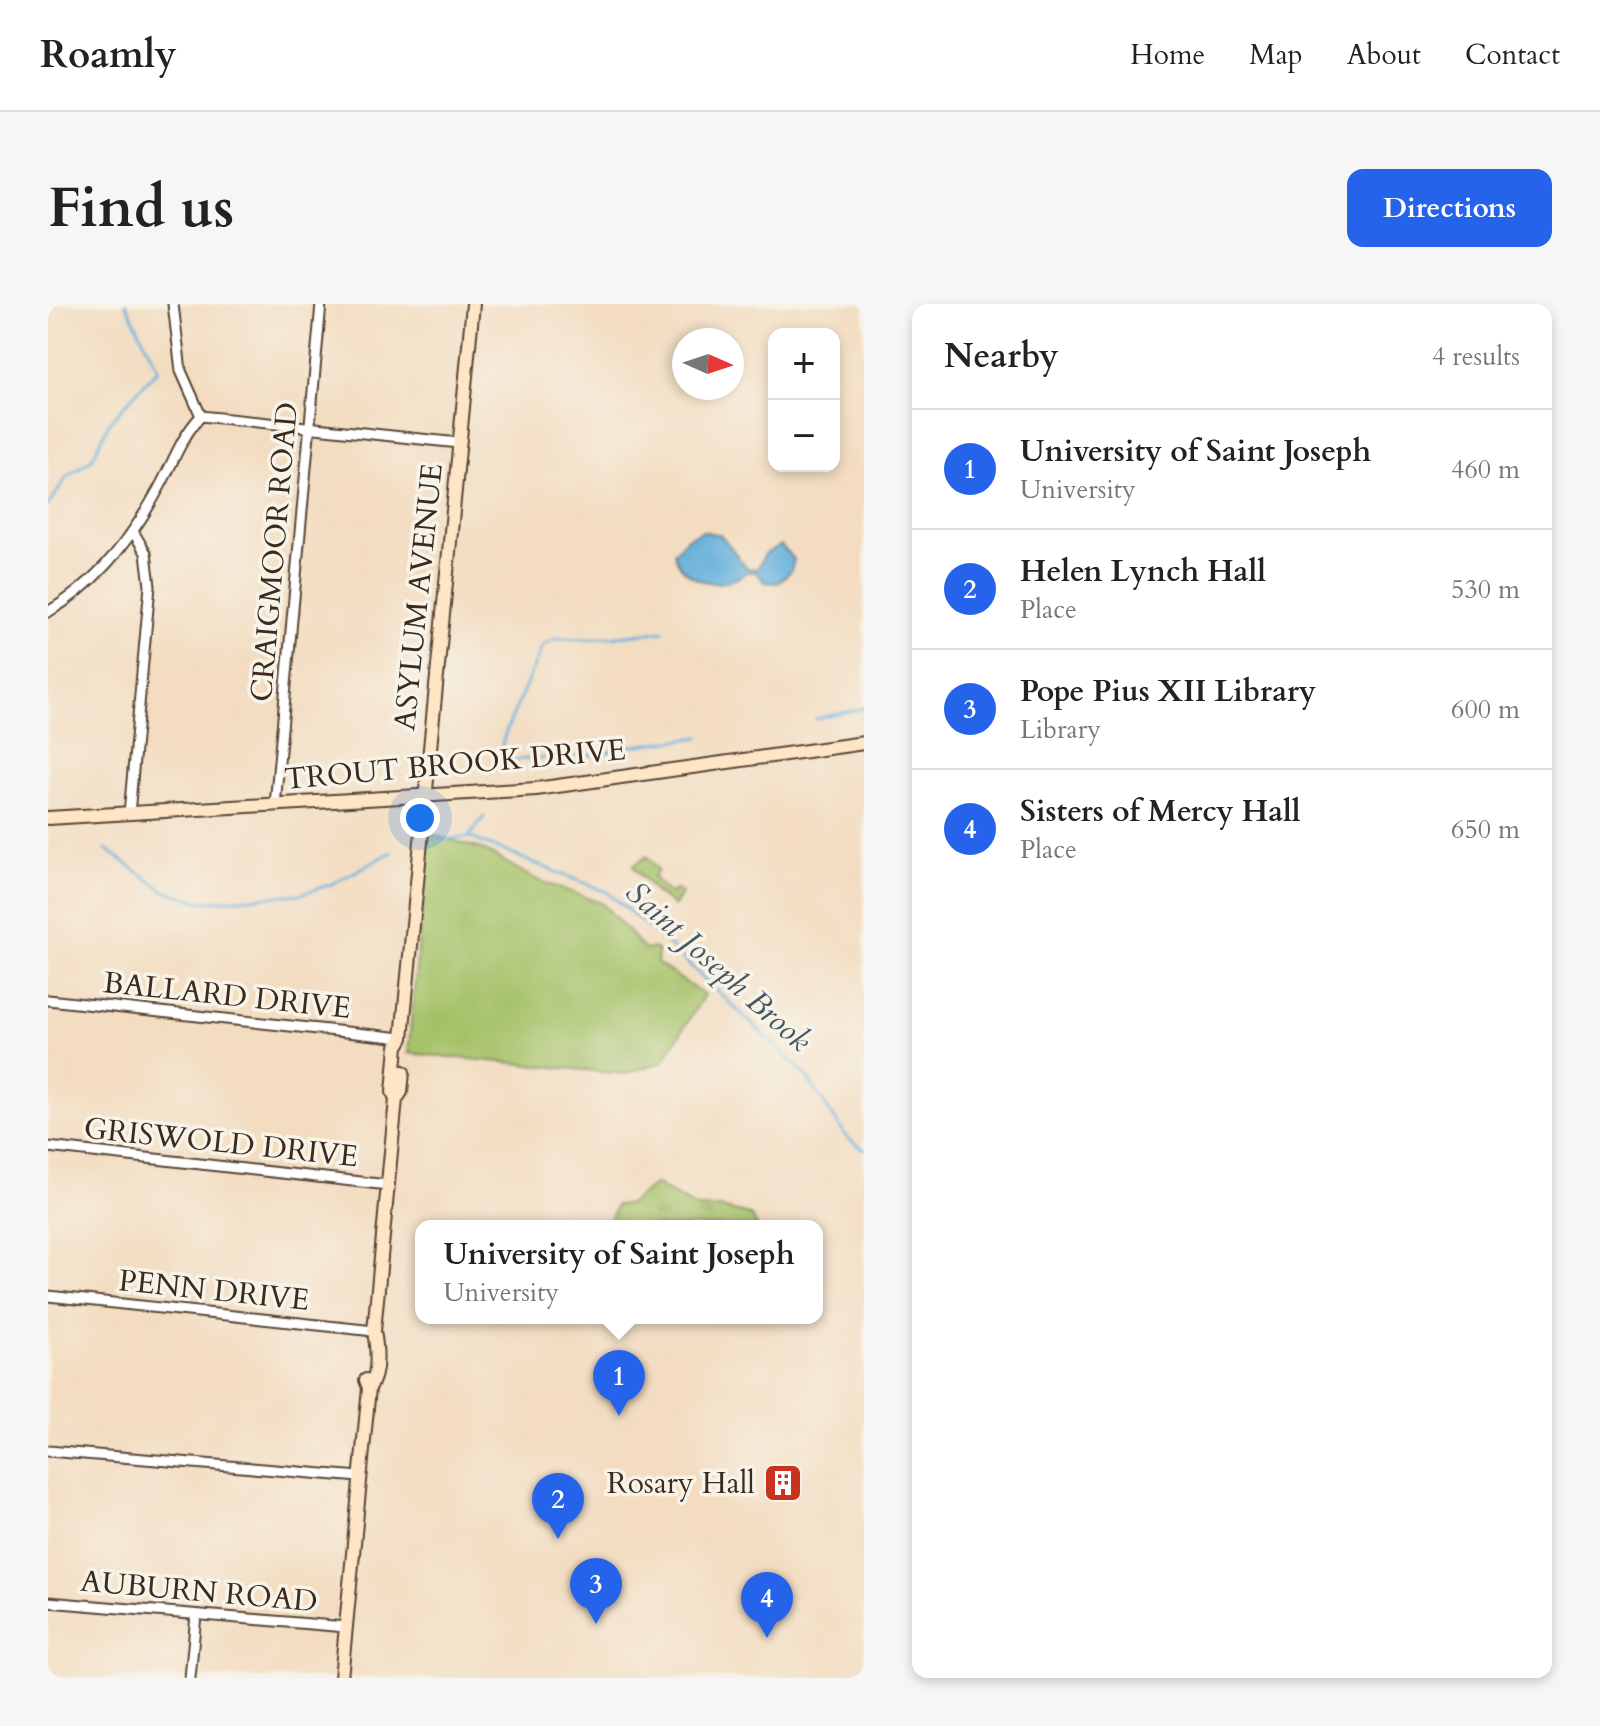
<!DOCTYPE html>
<meta charset="utf-8">
<style>
:root{--surface:#fff;--page:#f6f6f6;--text:#222;--muted:#767676;--line:#e0e0e0;--accent:#2563eb}
body{margin:0;font-family:Cardo,serif;background:var(--page);color:var(--text)}
.controls{position:absolute;right:24px;top:24px;display:grid;overflow:hidden;border-radius:16px;box-shadow:0 4px 12px #0003}
.controls button{width:72px;height:72px;display:grid;place-items:center;padding:0;border:0;border-bottom:2px solid var(--line);background:var(--surface);color:var(--text);font:40px sans-serif}
.compass{position:absolute;left:624px;top:24px;width:72px;height:72px;border-radius:50%;background:var(--surface);box-shadow:0 4px 12px #0003;rotate:93deg}
.you{position:absolute;left:372px;top:514px;width:28px;height:28px;margin:-20px;border:6px solid #fff;border-radius:50%;background:#1a73e8;box-shadow:0 0 0 12px #1a73e833}
.badge{display:grid;place-items:center;width:52px;height:52px;border-radius:50%;background:var(--accent);color:#fff;font-size:26px;font-weight:700}
.pin{position:absolute;translate:-50% -66px;filter:drop-shadow(0 2px 4px #0008)}
.pin::after{content:'';position:absolute;top:42px;width:28px;height:24px;background:inherit;clip-path:polygon(0 0,100% 0,50% 100%)}
.popup{position:absolute;left:367px;top:916px;width:408px;height:104px;box-sizing:border-box;display:grid;place-content:center;border-radius:16px;background:var(--surface);filter:drop-shadow(0 2px 6px #0005);font-size:26px;white-space:nowrap;color:var(--muted)}
.popup b{font-size:30px;color:var(--text)}
.popup::after{content:'';position:absolute;left:50%;top:100%;margin-left:-16px;border:16px solid transparent;border-top-color:var(--surface)}
.list{margin:0;padding:0;list-style:none}
h2{display:flex;justify-content:space-between;align-items:center;height:104px;margin:0;padding:0 32px;font-size:34px}
h2 small{font-size:26px;font-weight:400;color:var(--muted)}
.list li{display:grid;grid-template-columns:52px 1fr auto;gap:24px;align-items:center;box-sizing:border-box;height:120px;padding:0 32px;border-top:2px solid var(--line)}
.list b{display:block;font-size:30px;white-space:nowrap}
.list p{margin:0;font-size:26px;white-space:nowrap;color:var(--muted)}
.list em{font-size:26px;font-style:normal;color:var(--muted)}
.map{position:relative;flex:none;width:816px;height:1374px;overflow:hidden;border-radius:16px}
header{display:flex;align-items:center;gap:48px;box-sizing:border-box;height:112px;padding:0 40px;background:var(--surface);border-bottom:2px solid var(--line)}
header strong{font-size:38px}
nav{display:flex;gap:44px;margin-inline-start:auto;font-size:28px}
.intro{display:flex;align-items:center;justify-content:space-between;box-sizing:border-box;height:192px;padding:0 48px}
h1{margin:0;font-size:56px}
.button{padding:20px 36px;border-radius:16px;background:var(--accent);color:#fff;font-size:28px;font-weight:700}
main{display:flex;gap:48px;padding:0 48px}
aside{flex:1;background:var(--surface);border-radius:16px;box-shadow:0 4px 12px #0003}
.map>svg:first-child{display:block}
</style>
<header>
<strong>Roamly</strong>
<nav><a>Home</a><a>Map</a><a>About</a><a>Contact</a></nav>
</header>
<div class="intro"><h1>Find us</h1><a class="button">Directions</a></div>
<main>
<div class="map">
<svg width="816" height="1374" viewBox="0 0 816 1374">
<defs>
<pattern id="grass-tufts" width="24" height="20" patternUnits="userSpaceOnUse" patternTransform="scale(2)"><rect width="24" height="20" fill="#a4c168"/><path d="M3 7l-1-3M5 7V3M7 7l1-3M15 17l-1-3M17 17v-4M19 17l1-3" fill="none" stroke="#879d55"/></pattern>
</defs>
<rect width="100%" height="100%" fill="#f7f3e8"/>
<filter id="ink" filterUnits="userSpaceOnUse"><feTurbulence type="fractalNoise" baseFrequency=".0125" numOctaves="2"/><feDisplacementMap in="SourceGraphic" scale="16" xChannelSelector="R" yChannelSelector="G"/><feConvolveMatrix kernelMatrix="1 2 1 2 8 2 1 2 1" color-interpolation-filters="sRGB"/></filter>
<filter id="wash" filterUnits="userSpaceOnUse"><feTurbulence type="fractalNoise" baseFrequency=".006" numOctaves="4" result="noise"/><feDisplacementMap in="SourceGraphic" scale="32" xChannelSelector="R" yChannelSelector="G"/><feGaussianBlur stdDeviation="1.8" result="paint"/><feColorMatrix in="noise" values="0 0 0 0 0 0 0 0 0 0 0 0 0 0 0 0 0 1.4 0 .05"/><feComposite in="paint" operator="in"/></filter>
<g filter="url(#wash)">
<rect width="100%" height="100%" fill="#f3dcc0"/>
<g fill="url(#grass-tufts)" stroke="#707643" stroke-width="2">
<path d="M599 552 610 566 605 573 622 590 628 585 634 589 626 602 609 590 585 562Z"/>
<path d="M607 880 649 904H673L702 911 709 922H559L568 901 581 900Z"/>
</g>
<path fill="#a4c168" stroke="#707643" stroke-width="2" d="M381 530 434 545 487 575 554 599 597 646 606 644 610 647 609 659 656 691 615 758 576 770 360 749Z"/>
<path fill="#61aeda" stroke="#4e6c7c" stroke-width="2" d="M654 227 673 231 699 264 709 265 717 250 733 241 746 256 743 267 730 279 717 278 708 268H699C676 287 634 281 626 248L639 234Z"/>
<g fill="none" stroke-linecap="round" stroke-linejoin="round">
<g stroke="#61aeda" stroke-width="3">
<path d="M0 202 19 173 44 155 62 117 110 65 78 0"/>
<path d="M768 415 816 404"/>
<path d="M451 461 466 456 556 450 569 444 652 433"/>
<path d="M448 464 457 430 495 341 509 334 542 335 616 327"/>
<path d="M421 533 436 513"/>
<path d="M390 536 421 533 559 588 615 636 757 770 799 834 816 845"/>
<path d="M58 545 117 587 154 598 252 590 284 580 344 548"/>
</g>
</g>
</g>
<g filter="url(#ink)">
<g fill="none" stroke-linecap="round" stroke-linejoin="round">
<g stroke="#574536" stroke-width="13">
<g id="minor">
<path d="M125 0 133 67 153 112"/>
<path d="M153 112 411 139"/>
<path d="M0 308C48 280 84 234 110 186 125 160 132 134 153 112"/>
<path d="M227 501 273 0"/>
<path d="M81 510 102 282 98 249 86 229"/>
<path d="M0 696 354 734"/>
<path d="M0 843 340 881"/>
<path d="M0 992 326 1027"/>
<path d="M0 1147 312 1173"/>
<path d="M0 1298 298 1323"/>
<path d="M142 1374 148 1311"/>
</g>
</g>
<g stroke="#574536" stroke-width="16">
<g id="secondary">
<path d="M0 514 488 485 816 439"/>
<path d="M348 795 345 788 349 742 354 734 425 0"/>
<path d="M321 1084C332 1069 329 1044 326 1027L348 795 353 788 355 768"/>
<path d="M293 1374 321 1084 318 1076"/>
</g>
</g>
<use href="#minor" stroke="#fff" stroke-width="9"/>
<use href="#secondary" stroke="#fee5c5" stroke-width="12"/>
</g>
</g>
<defs>
<g id="building-square" transform="scale(2)"><rect x="-9" y="-9" width="18" height="18" rx="4" fill="#c8321e" stroke="#f7f3e8"/><path d="M-4-6H4V6H1V3H-1V6H-4ZM-2.5-4.3h1.7v1.8h-1.7ZM.8-4.3h1.7v1.8H.8ZM-2.5-1h1.7V.8h-1.7ZM.8-1h1.7V.8H.8Z" fill="#fff"/></g>
</defs>
<g fill-rule="evenodd">
<use href="#building-square" x="735" y="1179"/>
</g>
<g text-anchor="middle" stroke-width="7" stroke-linejoin="round" paint-order="stroke">
<g font-size="30" fill="#3b2a1e" stroke="#f7f3e8">
<text transform="translate(226 248) rotate(-85)" y="10">CRAIGMOOR ROAD</text>
<text transform="translate(370 293) rotate(-84)" y="10">ASYLUM AVENUE</text>
<text transform="translate(407 460) rotate(-5)" y="10">TROUT BROOK DRIVE</text>
<text transform="translate(179 691) rotate(6)" y="10">BALLARD DRIVE</text>
<text transform="translate(173 838) rotate(6)" y="10">GRISWOLD DRIVE</text>
<text transform="translate(166 986) rotate(6)" y="10">PENN DRIVE</text>
<text transform="translate(151 1287) rotate(5)" y="10">AUBURN ROAD</text>
</g>
<g font-size="30" fill="#3b2a1e" stroke="#f7f3e8" text-anchor="end">
<text x="707" y="1189">Rosary Hall</text>
</g>
<g font-size="32" font-style="italic" fill="#485860" stroke="#f7f3e8">
<text transform="translate(671 662) rotate(42)" y="11">Saint Joseph Brook</text>
</g>
</g>
</svg>
<div class="controls">
<button>+</button>
<button>−</button>
</div>
<svg class="compass" viewBox="-18 -18 36 36"><path d="M0-13l5 13h-10z" fill="#e53935"/><path d="M0 13l5-13h-10z" fill="#767676"/></svg>
<div class="you"></div>
<div class="pin badge" style="left:571px;top:1112px">1</div>
<div class="popup"><b>University of Saint Joseph</b>University</div>
<div class="pin badge" style="left:510px;top:1235px">2</div>
<div class="pin badge" style="left:548px;top:1320px">3</div>
<div class="pin badge" style="left:719px;top:1334px">4</div>
</div>
<aside>
<h2>Nearby<small>4 results</small></h2>
<ul class="list">
<li><span class="badge">1</span><div><b>University of Saint Joseph</b><p>University</p></div><em>460 m</em></li>
<li><span class="badge">2</span><div><b>Helen Lynch Hall</b><p>Place</p></div><em>530 m</em></li>
<li><span class="badge">3</span><div><b>Pope Pius XII Library</b><p>Library</p></div><em>600 m</em></li>
<li><span class="badge">4</span><div><b>Sisters of Mercy Hall</b><p>Place</p></div><em>650 m</em></li>
</ul>
</aside>
</main>
